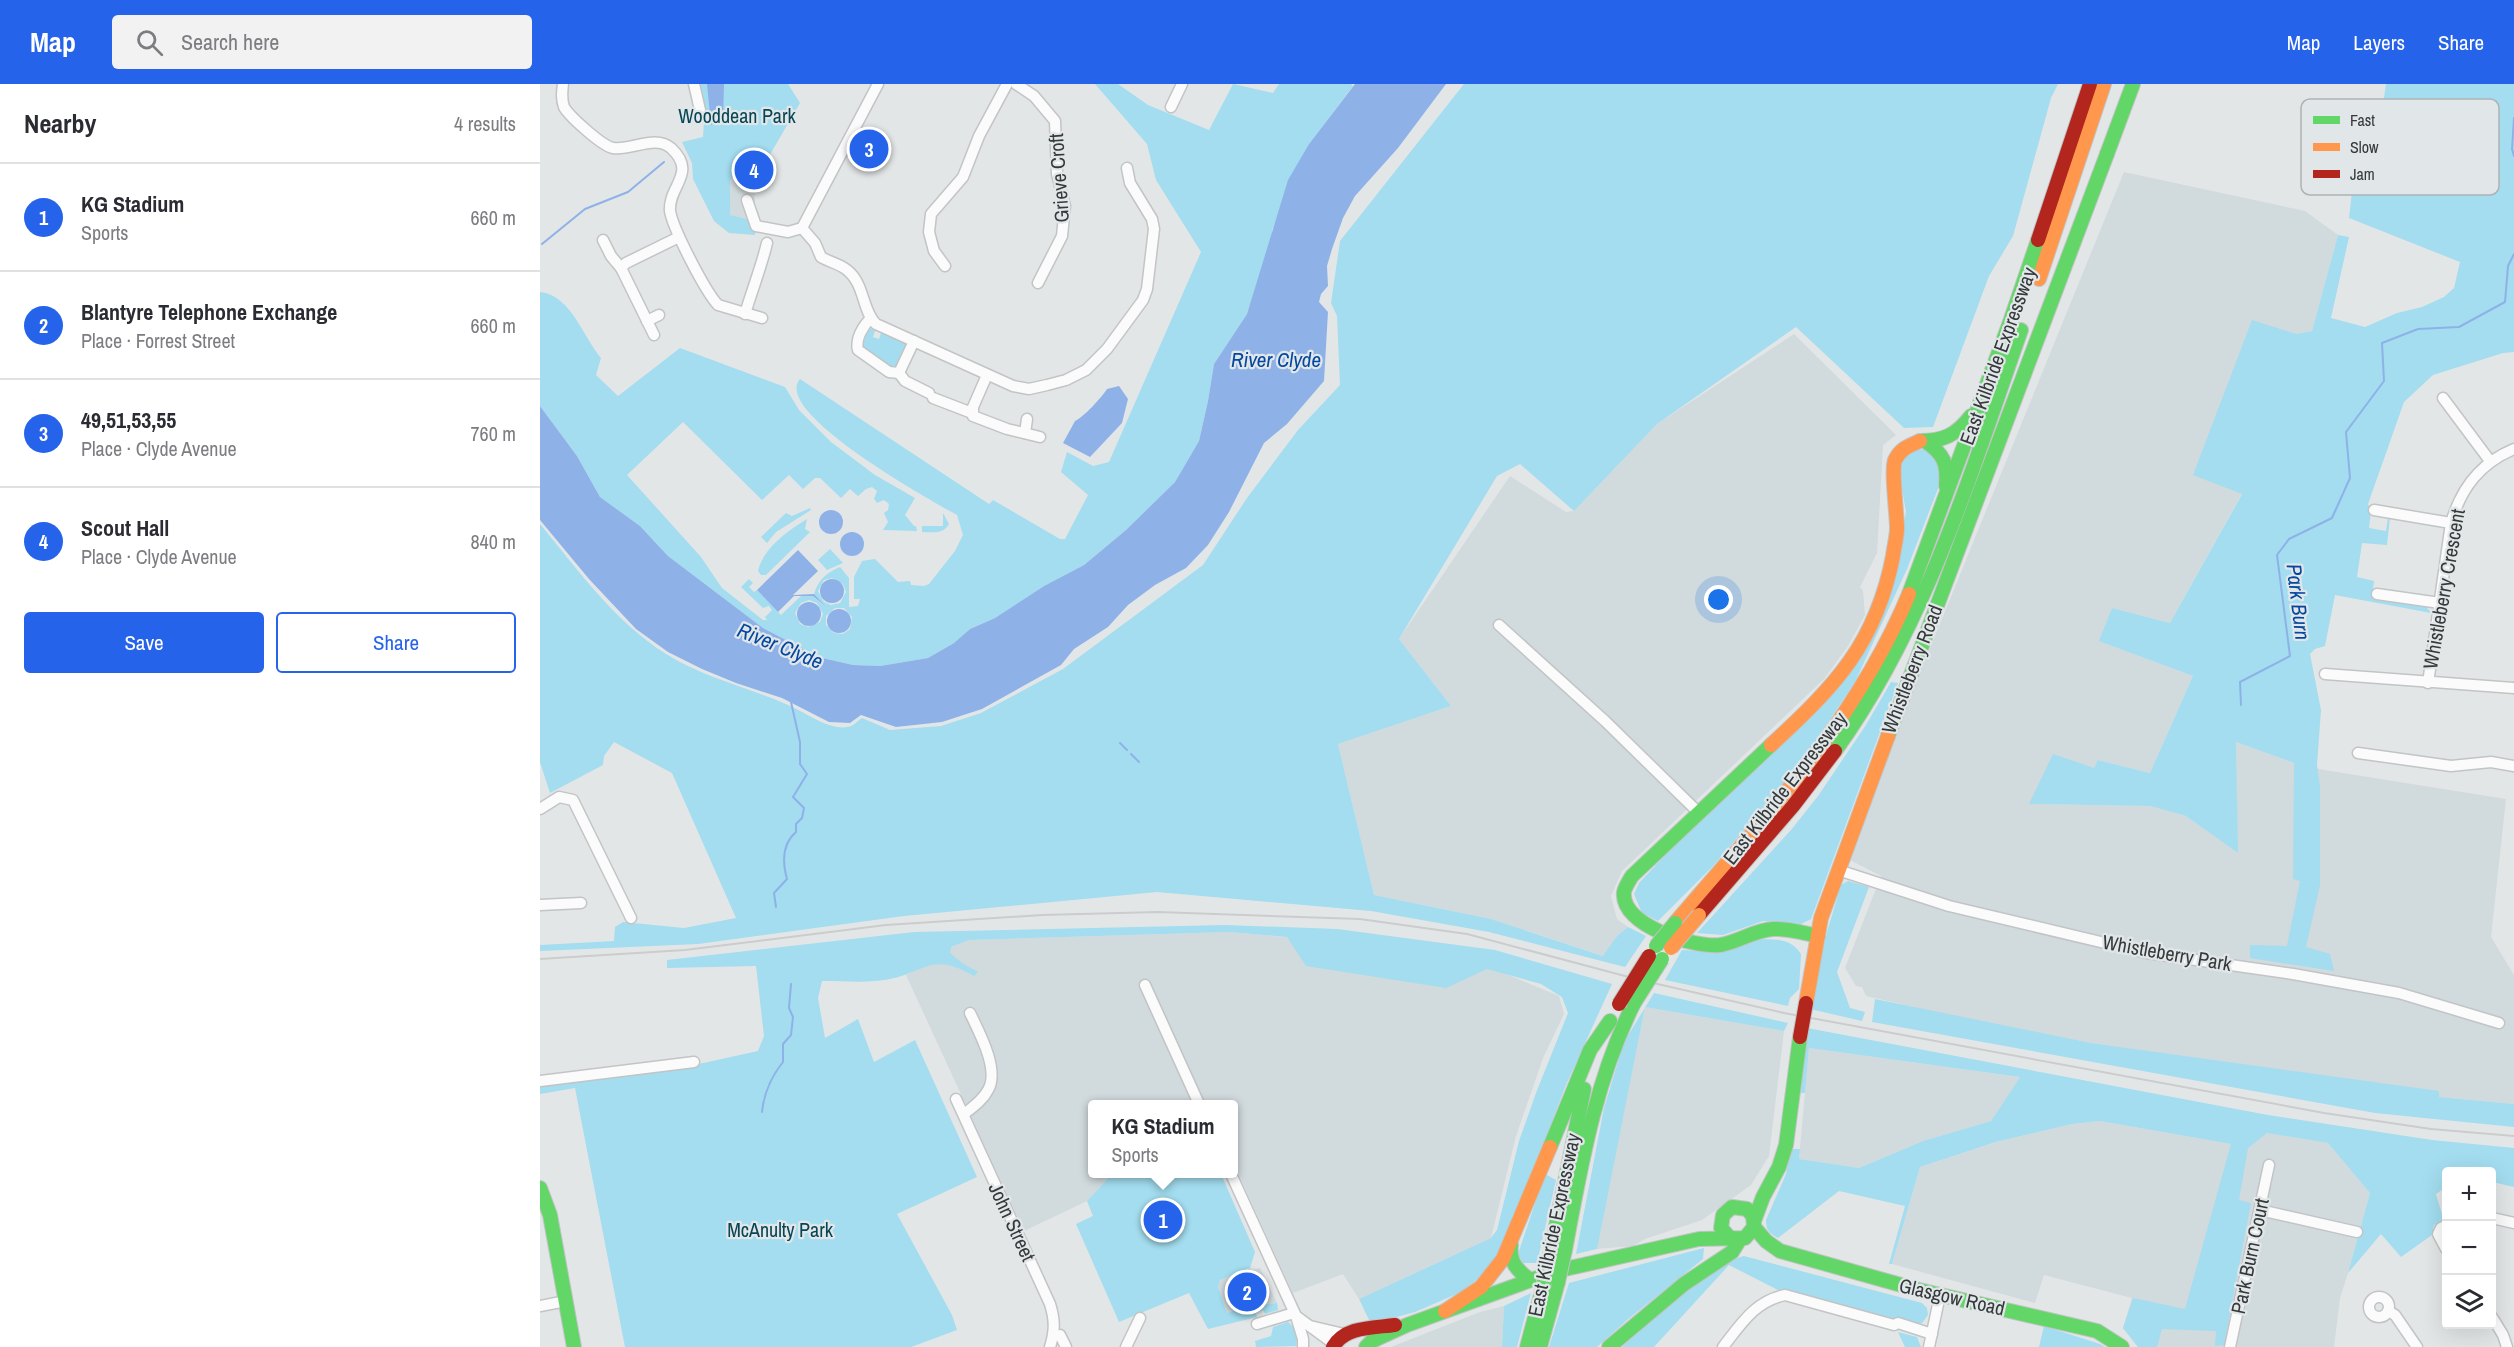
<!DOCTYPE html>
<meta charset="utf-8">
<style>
:root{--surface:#fff;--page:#f2f2f3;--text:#2b2b33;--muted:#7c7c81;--line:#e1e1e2;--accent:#2563eb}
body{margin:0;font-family:"Archivo Narrow",sans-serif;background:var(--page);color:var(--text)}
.controls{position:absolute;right:18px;bottom:18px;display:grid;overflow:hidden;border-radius:6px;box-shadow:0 6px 24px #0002}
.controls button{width:54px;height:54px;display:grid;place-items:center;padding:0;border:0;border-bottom:2px solid var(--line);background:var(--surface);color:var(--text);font:30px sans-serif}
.you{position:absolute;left:1179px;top:516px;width:21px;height:21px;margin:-15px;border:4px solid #fff;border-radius:50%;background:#1a73e8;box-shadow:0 0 0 9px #1a73e833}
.badge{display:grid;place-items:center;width:39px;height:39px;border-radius:50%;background:var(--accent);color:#fff;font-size:20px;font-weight:700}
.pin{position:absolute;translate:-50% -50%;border:3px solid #fff;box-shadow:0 2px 6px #0006}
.popup{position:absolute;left:548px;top:1016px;width:150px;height:78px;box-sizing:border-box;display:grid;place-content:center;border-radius:6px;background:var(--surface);filter:drop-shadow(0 2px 4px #0005);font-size:20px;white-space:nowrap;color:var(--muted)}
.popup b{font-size:22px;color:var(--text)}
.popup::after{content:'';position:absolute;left:50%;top:100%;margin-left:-12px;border:12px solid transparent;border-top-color:var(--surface)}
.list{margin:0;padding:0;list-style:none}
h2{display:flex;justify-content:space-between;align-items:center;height:78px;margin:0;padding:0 24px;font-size:26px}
h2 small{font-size:20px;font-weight:400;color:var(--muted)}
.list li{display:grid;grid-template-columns:39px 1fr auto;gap:18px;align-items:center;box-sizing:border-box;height:108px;padding:0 24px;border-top:2px solid var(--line)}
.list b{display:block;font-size:22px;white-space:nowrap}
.list p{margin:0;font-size:20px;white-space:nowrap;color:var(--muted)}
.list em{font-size:20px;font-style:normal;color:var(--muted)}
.actions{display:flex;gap:12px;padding:18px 24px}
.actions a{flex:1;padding:14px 0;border:2px solid var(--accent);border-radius:6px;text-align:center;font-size:21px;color:var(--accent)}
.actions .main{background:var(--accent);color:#fff}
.icon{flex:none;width:33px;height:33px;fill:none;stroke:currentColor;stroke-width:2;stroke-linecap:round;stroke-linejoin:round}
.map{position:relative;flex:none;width:1974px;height:1263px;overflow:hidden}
header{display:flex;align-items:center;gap:36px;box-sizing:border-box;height:84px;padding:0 30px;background:var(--accent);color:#fff}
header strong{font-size:28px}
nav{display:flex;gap:33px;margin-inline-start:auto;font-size:21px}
.search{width:420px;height:54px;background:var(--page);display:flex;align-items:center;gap:15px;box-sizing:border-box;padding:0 21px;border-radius:6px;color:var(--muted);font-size:22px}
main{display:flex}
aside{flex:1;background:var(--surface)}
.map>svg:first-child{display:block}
</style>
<header>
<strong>Map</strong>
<div class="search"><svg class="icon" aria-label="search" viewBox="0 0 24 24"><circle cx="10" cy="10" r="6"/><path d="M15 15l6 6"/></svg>Search here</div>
<nav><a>Map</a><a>Layers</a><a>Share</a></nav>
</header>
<main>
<aside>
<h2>Nearby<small>4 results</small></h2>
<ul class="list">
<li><span class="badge">1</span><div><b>KG Stadium</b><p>Sports</p></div><em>660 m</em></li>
<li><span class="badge">2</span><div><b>Blantyre Telephone Exchange</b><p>Place · Forrest Street</p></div><em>660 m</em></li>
<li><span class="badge">3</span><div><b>49,51,53,55</b><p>Place · Clyde Avenue</p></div><em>760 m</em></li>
<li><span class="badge">4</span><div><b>Scout Hall</b><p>Place · Clyde Avenue</p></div><em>840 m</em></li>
</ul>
<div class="actions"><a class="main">Save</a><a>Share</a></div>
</aside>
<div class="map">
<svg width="1974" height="1263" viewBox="0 0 1974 1263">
<rect width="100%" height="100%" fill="#e3e6e7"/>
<g fill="#d1dadd">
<path d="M208 63 228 74 214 98 216 137 190 131V97Z"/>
<path d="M1584 88 1765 127 1798 151 1772 247 1756 250 1653 390 1702 409 1630 539 1572 524 1560 557 1653 592 1610 689 1559 676 1554 684 1490 720 1610 722 1646 732 1697 768 1696 658 1754 679 1784 686 1966 715 1951 853 1974 891V1020L1899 1013V1008L1551 959 1443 939 1326 912 1322 903 1316 902 1305 884 1341 792 1310 776 1331 709Z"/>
<path d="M1254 250 1356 351 1343 361 1337 469 1320 503 1323 507 1325 531 1308 562 1284 595 1082 787 1071 812 1077 835 1088 843 1077 852 1064 872 951 835 834 811 798 660 911 622 859 555 970 392 1026 428 1034 427 1117 340Z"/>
<path d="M689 848 913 868 1019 912 1024 930 1003 974 976 1052 951 1154 819 1215 803 1190 753 1209 694 1080V1020H552V1090H572L547 1117 484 1147 366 891 411 863 429 856Z"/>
<path d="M1105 923 1244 947 1229 1072 1211 1101 1162 1136 1105 1155 1093 1162 1056 1165Z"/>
<path d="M1269 964 1480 993 1451 1037 1383 1057 1319 1084 1259 1075Z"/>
<path d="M1560 1037 1691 1060 1728 1049 1788 1059 1830 1109 1808 1189 1800 1214 1794 1263H1598L1583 1244 1592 1214 1504 1191 1495 1219 1352 1180 1380 1083 1457 1058 1532 1040Z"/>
<path d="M710 1184 711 1187 720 1184 737 1219 709 1222 687 1229 678 1203 680 1196Z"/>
<path d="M964 1222 962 1263H851L940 1228Z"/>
</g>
<g fill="#a3ddef" fill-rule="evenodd">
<path d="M159 0H248L260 19 228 74 208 64 190 97V131L216 137 215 151 189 149 174 137 153 95 152 79 142 58 163 53 165 22Z"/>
<path d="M555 0H578L608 21 669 46 693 0 733 9 739 0H811L813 2 769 60 732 146V155L707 230 674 280 668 317 659 357 635 398 586 446 544 481 504 502 455 534 430 545 414 559 388 574 340 582 313 581 278 573 223 544 128 472 100 442 60 413 37 372 0 322V208C31 211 43 253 61 274L56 291 78 312 140 264 245 303 259 326 291 358 335 391 375 414 365 431 374 442H376L377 447 343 446 348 438 344 429 348 426 349 420 344 416 337 419 334 415 337 407 332 403 326 405 318 412 310 405 301 414 280 394H275L263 405 249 391 222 416 143 338 87 391 161 473 182 504 223 536H227L225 533 232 526 229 522 223 524 201 503 209 495 213 499 209 503 214 508 217 506 241 531 261 512H273L284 522 274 510C279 495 286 489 300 483L309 494V523L318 522 320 515H314V493L322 477 335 475 358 498 370 497 371 501 384 502 389 500 415 467 423 451 417 431C392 417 231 328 260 295L449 420 453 416 520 455H525L548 411 521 388 527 368 553 382 569 378 661 168 616 96 607 60ZM292 494 303 500 306 508 300 519 291 521 284 518 278 507 284 496ZM269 516 277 519 283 530 280 538 268 543 260 540 255 529 261 519ZM295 524H304L312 533 310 545 303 550 294 549 286 541V532Z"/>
<path d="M924 0H1518L1511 14 1473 152 1449 192 1393 343 1364 344 1256 243 1117 340 1034 427 980 380 957 392 859 555 911 622 798 660 834 811 951 835 1063 872 1077 852 1088 843 1106 852 1085 883 949 848 831 827 617 808 364 832 158 860 0 867V861L74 857 75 843 83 838 144 844 196 834 132 689 74 658 64 672 63 681 10 709 0 678V440C38 486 75 538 126 570 164 594 208 603 248 621 265 628 292 649 311 642 315 640 319 636 322 634L350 646 401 642 441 629 523 585 663 481 707 414 758 346 800 301 797 232 791 219 800 157Z"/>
<path d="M1846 0H1974V268L1963 269 1893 291 1864 318 1828 420 1831 427 1829 444 1846 447 1848 433H1850L1847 461 1822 459 1817 493 1834 497 1832 513 1885 521 1891 529 1795 511 1785 562 1775 565 1770 570 1781 626 1777 681 1780 703V801L1766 863 1790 870 1794 887 1710 874V861L1747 862 1760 797 1753 795 1754 679 1696 658 1698 769 1646 732 1610 722 1489 720 1513 670 1554 684 1558 676 1610 689 1653 592 1559 557 1572 524 1630 539 1702 410 1653 391 1712 236 1756 250 1772 247 1798 151 1809 153 1791 234 1825 243 1857 229 1882 223 1904 213 1914 204 1920 178 1809 134 1813 99 1837 63Z"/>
<path d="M334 243 336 244 333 253 339 255 342 246 365 257 368 261 359 283 350 284 322 263 328 246Z"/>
<path d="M1385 365 1399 374V402L1367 485 1315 598 1261 679 1173 782 1118 837 1102 829 1094 810 1099 799 1165 729 1274 627 1352 504 1366 428 1359 388 1361 379 1366 371 1375 366Z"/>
<path d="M270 424 271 426 236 448 227 459 221 453 246 429 252 432Z"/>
<path d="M403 429 409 440C403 451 392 448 382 448V442H403Z"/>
<path d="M267 435 265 445 270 448 226 491H221L218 487C223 464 249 446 267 435Z"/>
<path d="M290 465 303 479 287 486 278 476Z"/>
<path d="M1351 598 1358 599 1271 835 1261 840 1223 837 1183 851 1157 849 1251 746 1278 712 1326 641Z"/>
<path d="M1308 797 1329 803 1297 888 1310 924 1325 928 1322 937 1270 925 1287 848 1301 801Z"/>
<path d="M685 841 797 845 955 866 1072 900 1026 1001 969 1150 947 1188 919 1209 875 1228 831 1240 819 1215 951 1154 957 1146 979 1057 996 1009 1028 929 1022 913 1001 900 947 885 906 904 766 882 747 853 689 848 429 856 411 863 410 869 422 879 438 888 434 892C391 866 384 890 344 896 324 899 303 897 282 897L278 914 285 954 318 935 334 978 375 956 437 1093 357 1130 412 1231 417 1246 371 1263H85L35 1004 0 1010V999L2 1002 145 983 218 967 224 952 216 882 127 884V876L374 848Z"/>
<path d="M1222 855C1239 856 1251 855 1261 870L1259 905 1250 914 1248 922 1125 896 1142 866 1179 868Z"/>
<path d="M1114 909 1248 939 1244 947 1105 923 1057 1165 1036 1170 1064 1024 1084 958Z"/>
<path d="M1335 915 1551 959 1899 1007V1013L1974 1020V1043L1835 1029 1332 938Z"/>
<path d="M1267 944 1728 1031 1892 1056 1974 1064V1103L1952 1098V1088H1906V1103L1896 1110 1904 1137 1894 1141 1892 1151 1861 1173 1841 1150 1808 1189 1830 1109 1788 1059 1727 1049 1708 1064 1699 1116 1711 1119 1684 1261 1675 1262 1676 1247 1622 1245 1617 1263H1598L1583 1244 1593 1214 1645 1225 1691 1060 1560 1037 1532 1040 1456 1058 1380 1083 1352 1180H1349L1365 1122 1299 1107 1238 1154C1229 1149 1226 1146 1226 1136L1246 1090 1251 1065H1260L1259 1075 1319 1084 1383 1057 1451 1037 1480 993 1269 964 1265 1009H1260Z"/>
<path d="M572 1090H681L715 1168 710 1184 680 1196 678 1203 687 1229 709 1222 737 1219 738 1226 725 1230 723 1226 716 1229 717 1233 668 1245 649 1209 579 1238 536 1140 553 1132 547 1117Z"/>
<path d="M1005 1090 1016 1096 997 1179H983L978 1170Z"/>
<path d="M1164 1164 1163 1175 1087 1236 1057 1263H1009L1029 1199Z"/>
<path d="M1204 1172 1382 1219 1387 1224 1388 1231 1382 1239 1368 1240 1251 1208V1206H1238L1189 1181 1114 1263H1082C1105 1241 1176 1177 1204 1172Z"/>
<path d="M991 1209 977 1263H962L964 1222Z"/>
<path d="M748 1238C756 1244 758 1253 756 1262L716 1263 715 1257 731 1252 733 1243Z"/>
<path d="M1504 1242 1560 1260 1565 1263H1499Z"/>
<path d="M1358 1248 1377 1253 1381 1263H1365Z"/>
</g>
<g fill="#8eb2e8">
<path d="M167 0H184L183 36 171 41Z"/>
<path d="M815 0H906L858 64 815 112 803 134 792 165 787 182 788 202 781 210 779 218 788 228 784 297 747 340 724 359 689 428 668 461 646 484 615 501 588 521 568 543 534 565 521 581 442 625 402 638 356 643 321 631 310 639 289 638 242 614 196 599 162 585 128 568 96 545 49 495 0 436V322L37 372 60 413 100 442 128 472 223 544 278 573 313 581 340 582 388 574 414 559 430 545 455 534 504 502 544 481 586 446 635 398 659 357 668 317 674 280 707 230 748 96 769 60Z"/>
<path d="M579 302 588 315 582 339 550 373 523 359 535 337C543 334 562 313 567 305Z"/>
<circle cx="291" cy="438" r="12"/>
<circle cx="312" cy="460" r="12"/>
<path d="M258 466 278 487 253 511 274 510 285 522 273 512H254L238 528 217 506Z"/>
<circle cx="292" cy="507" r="12"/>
<circle cx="269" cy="530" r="12"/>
<circle cx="299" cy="537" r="12"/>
</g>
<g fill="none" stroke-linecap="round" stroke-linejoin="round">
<g stroke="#8eb2e8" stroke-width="2">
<path d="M1974 34 1972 65 1974 72"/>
<path d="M2 160 45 125 88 108 124 78"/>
<path d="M1701 621 1700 598 1750 572 1737 471 1749 455 1792 434 1810 394 1806 348 1844 297 1842 259 1878 245 1919 243 1965 218 1968 182 1974 170"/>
<path d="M580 659 587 666"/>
<path d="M591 670 599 678"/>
<path d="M236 823 234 809 247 795C242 777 242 760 256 748V740L262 734 264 724 253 713 267 690 260 680V658L251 618"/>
<path d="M222 1028C224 1008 231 993 243 978V960L251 951 253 933 249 924 251 900"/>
</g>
<g stroke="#c2c4c5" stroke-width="13">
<g id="street">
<path d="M23 0C22 8 21 15 24 23 29 32 62 62 73 64 91 67 115 50 131 64 158 89 128 102 130 127 133 145 165 207 178 221L222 234"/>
<path d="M154 0 160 26"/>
<path d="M476 0 494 12 515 37 517 90 525 122 522 152 498 199"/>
<path d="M631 23 642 0"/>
<path d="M207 116 216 142 248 148 262 144"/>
<path d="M262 144 275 159 281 173C289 178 300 180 307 186 325 200 322 227 336 240L473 302 489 305 507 301 526 296 546 286 567 265 603 216 607 205 614 145 612 135 590 99 587 84"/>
<path d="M262 144 338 0"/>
<path d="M63 156 71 172 81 184"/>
<path d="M405 182 394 167 389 148 391 130 423 93 439 52 467 0"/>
<path d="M205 230C212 206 221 184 227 159"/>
<path d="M331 234C323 242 315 255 318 266L349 288 359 289 374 257"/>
<path d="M107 237 119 231"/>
<path d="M114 251 81 184 86 179 139 153"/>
<path d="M359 289 365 297 389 309"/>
<path d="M447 291 433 323V332L467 345 500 353"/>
<path d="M393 314 432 329"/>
<path d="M1903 314 1950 377"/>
<path d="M485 349 487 335"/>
<path d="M1834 426 1911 439"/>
<path d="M1837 510 1900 519"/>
<path d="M959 541 1065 637 1159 729"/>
<path d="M1785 590 1974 604"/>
<path d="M1888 599 1911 439C1921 404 1940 379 1974 365"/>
<path d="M1818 669 1911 682 1951 678 1974 682"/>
<path d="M0 725 19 713 33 716 91 834"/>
<path d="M1298 786 1409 822 1607 869 1753 890 1859 909 1959 939"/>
<path d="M0 821 41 819"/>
<path d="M605 901 659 1020"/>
<path d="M0 997 154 978"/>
<path d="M416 1015 510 1220C515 1236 515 1247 510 1263"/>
<path d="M424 1030C433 1023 443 1016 448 1006 460 986 439 948 430 929"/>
<path d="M691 1090 756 1232 794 1260"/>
<path d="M1720 1126 1817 1148"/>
<path d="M1952 1134 1974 1139"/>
<path d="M1906 1142 1901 1144 1898 1150 1906 1165"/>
<circle cx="1839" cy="1223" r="10"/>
<path d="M0 1222 26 1217"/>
<path d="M1848 1227 1855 1231 1877 1263"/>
<path d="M756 1232 763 1255V1263"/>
<path d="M1952 1233 1963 1251 1967 1263"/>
<path d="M717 1240 754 1229"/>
<path d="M770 1242 804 1250"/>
<path d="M520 1251 526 1263"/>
<path d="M586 1263 600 1234"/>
<path d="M1183 1263C1201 1240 1215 1217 1245 1211L1354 1241 1358 1239 1392 1250"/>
<path d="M1389 1263 1400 1211"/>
<path d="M1690 1263 1729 1081"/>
</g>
</g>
<g stroke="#c2c4c5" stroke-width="16">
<g id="fast">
<path d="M1567 70 1593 0"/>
<path d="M1380 357C1404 357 1416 351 1431 332"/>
<path d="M1385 357C1404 370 1408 380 1406 402"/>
<path d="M1369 510 1470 238 1498 156"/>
<path d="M1348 652 1567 70"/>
<path d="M1231 661 1092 792C1089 797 1085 803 1084 808 1080 842 1155 864 1180 861 1199 858 1214 846 1233 845 1248 844 1263 849 1278 852"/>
<path d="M1295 667C1386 541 1430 391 1481 246"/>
<path d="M1010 1063 1050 966 1070 937"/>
<path d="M0 1104 10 1131 34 1263"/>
<path d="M1214 1137 1223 1113 1239 1083 1246 1061 1260 953"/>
<path d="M1214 1143 1226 1157 1240 1167 1379 1206 1557 1247 1582 1263"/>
<path d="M971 1161C969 1178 977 1186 990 1196"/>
<path d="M1025 1166C1041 1081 1055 997 1094 919"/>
<path d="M1010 1171 1044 1005"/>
<path d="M826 1263 832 1257 867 1241 1016 1187 1159 1155 1205 1154 1214 1143 1213 1132 1207 1125 1192 1123 1183 1131 1181 1144 1189 1153"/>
<path d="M987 1263 1003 1203"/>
<path d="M1000 1263 1018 1198"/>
<path d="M1069 1263 1144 1200 1192 1168 1200 1155"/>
</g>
</g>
<g stroke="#c2c4c5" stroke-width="16">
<g id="slow">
<path d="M1499 195 1564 0"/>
<path d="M1231 661C1295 602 1336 560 1353 472 1354 463 1357 453 1357 444 1357 430 1351 386 1355 376 1361 364 1369 362 1380 357"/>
<path d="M1135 839C1222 737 1317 636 1369 510"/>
<path d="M1266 919 1281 834 1348 652"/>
<path d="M905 1227 941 1203 963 1175 1010 1063"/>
</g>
</g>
<g stroke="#c2c4c5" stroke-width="16">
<g id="jam">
<path d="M1498 156 1550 0"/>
<path d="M1159 831 1253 722 1295 667"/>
<path d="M793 1263C805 1242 834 1244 855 1241"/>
</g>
</g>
<use href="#street" stroke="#fbfbfb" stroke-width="10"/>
<use href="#fast" stroke="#63d668" stroke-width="14"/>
<use href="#slow" stroke="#ff974d" stroke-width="14"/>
<use href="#jam" stroke="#b3261e" stroke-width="14"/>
<path stroke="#cccccd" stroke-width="2" d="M0 875 145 866 346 841 502 831 618 828 820 835 927 850 1100 896 1244 929 1784 1029 1891 1045 1974 1052"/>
<g stroke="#c2c4c5" stroke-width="16" stroke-linecap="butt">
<g id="fast-bridge">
<path d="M1116 862 1135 839"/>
<path d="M1094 919 1122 875"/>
<path d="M1018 1198 1025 1166"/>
<path d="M1003 1203 1010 1171"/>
</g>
</g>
<g stroke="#c2c4c5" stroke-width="16" stroke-linecap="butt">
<path id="slow-bridge" d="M1131 864 1159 831"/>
</g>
<g stroke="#c2c4c5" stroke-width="16" stroke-linecap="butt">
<g id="jam-bridge">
<path d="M1079 920 1109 872"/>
<path d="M1260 953 1266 919"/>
</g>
</g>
<use href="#fast-bridge" stroke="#63d668" stroke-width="14"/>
<use href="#slow-bridge" stroke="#ff974d" stroke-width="14"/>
<use href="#jam-bridge" stroke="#b3261e" stroke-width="14"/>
</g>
<g text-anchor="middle" stroke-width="4.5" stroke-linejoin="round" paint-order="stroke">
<g font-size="20" fill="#084555" stroke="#e1e7e9">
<text x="197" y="39">Wooddean Park</text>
<text x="240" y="1153">McAnulty Park</text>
</g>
<g font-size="20" fill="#363839" stroke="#e1e7e9">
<text transform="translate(519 94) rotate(-94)" y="7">Grieve Croft</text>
<text transform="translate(1458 272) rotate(-70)" y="7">East Kilbride Expressway</text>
<text transform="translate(1904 505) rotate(-80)" y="7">Whistleberry Crescent</text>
<text transform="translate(1372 585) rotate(-69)" y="7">Whistleberry Road</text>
<text transform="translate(1245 704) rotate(-52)" y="7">East Kilbride Expressway</text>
<text transform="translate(1627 869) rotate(10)" y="7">Whistleberry Park</text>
<text transform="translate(472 1138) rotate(65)" y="7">John Street</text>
<text transform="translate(1014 1141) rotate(-78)" y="7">East Kilbride Expressway</text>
<text transform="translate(1710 1172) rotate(-78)" y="7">Park Burn Court</text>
<text transform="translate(1412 1213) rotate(13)" y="7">Glasgow Road</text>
</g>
<g font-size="21" font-style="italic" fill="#0447a0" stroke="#e1e7e9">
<text x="736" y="283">River Clyde</text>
<text transform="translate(1758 518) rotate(83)" y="7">Park Burn</text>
<text transform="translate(240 562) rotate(22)" y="7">River Clyde</text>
</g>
</g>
<rect x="1761" y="15" width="198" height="96" rx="9" fill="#e1e7e9" stroke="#aeb2b4" stroke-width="1.5"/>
<rect x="1773" y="32" width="27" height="8" fill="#63d668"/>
<rect x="1773" y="59" width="27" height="8" fill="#ff974d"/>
<rect x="1773" y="86" width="27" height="8" fill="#b3261e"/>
<g font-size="16" fill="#363839">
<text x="1810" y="42">Fast</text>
<text x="1810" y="69">Slow</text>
<text x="1810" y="96">Jam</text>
</g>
</svg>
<div class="controls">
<button>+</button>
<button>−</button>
<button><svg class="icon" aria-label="layers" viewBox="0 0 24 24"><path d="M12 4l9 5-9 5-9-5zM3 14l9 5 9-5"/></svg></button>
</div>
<div class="you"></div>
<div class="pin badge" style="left:623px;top:1136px">1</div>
<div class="popup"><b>KG Stadium</b>Sports</div>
<div class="pin badge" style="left:707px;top:1208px">2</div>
<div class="pin badge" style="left:329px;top:65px">3</div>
<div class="pin badge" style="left:214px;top:86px">4</div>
</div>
</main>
